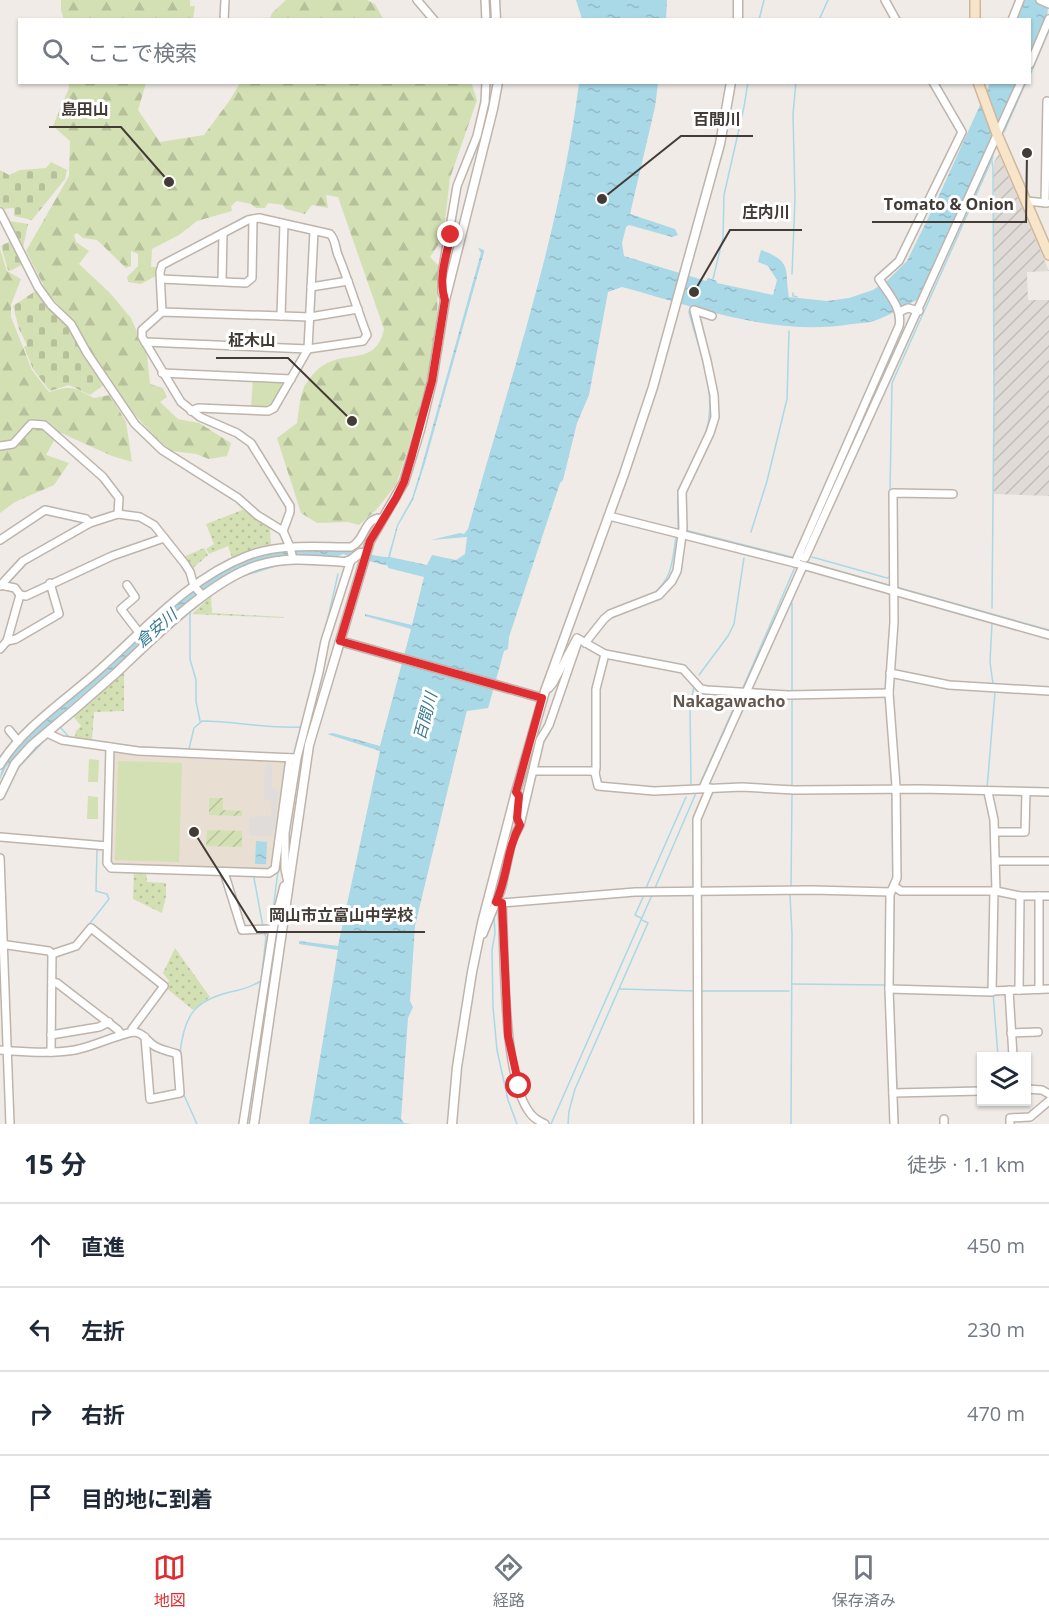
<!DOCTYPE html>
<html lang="ja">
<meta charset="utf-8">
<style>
:root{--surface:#fff;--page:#f6f6f7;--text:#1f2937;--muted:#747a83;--line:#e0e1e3;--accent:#df2e32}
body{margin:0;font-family:"Open Sans","Noto Sans JP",sans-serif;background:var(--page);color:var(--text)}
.controls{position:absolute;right:18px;bottom:18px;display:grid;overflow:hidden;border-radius:0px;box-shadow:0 2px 4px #0004}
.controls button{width:54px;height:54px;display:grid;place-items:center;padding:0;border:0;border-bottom:2px solid var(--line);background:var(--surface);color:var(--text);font:30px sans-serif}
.stop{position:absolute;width:18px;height:18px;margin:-14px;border:4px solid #df2e32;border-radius:50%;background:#fff}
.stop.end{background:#df2e32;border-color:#fff;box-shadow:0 2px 6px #0008}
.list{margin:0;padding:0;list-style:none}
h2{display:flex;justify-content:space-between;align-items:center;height:78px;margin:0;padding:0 24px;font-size:26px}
h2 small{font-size:20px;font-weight:400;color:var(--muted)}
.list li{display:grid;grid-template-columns:39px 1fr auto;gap:18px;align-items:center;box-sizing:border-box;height:84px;padding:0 24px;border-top:2px solid var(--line)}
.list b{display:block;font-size:22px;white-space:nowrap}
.list em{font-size:20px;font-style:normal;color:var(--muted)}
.icon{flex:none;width:33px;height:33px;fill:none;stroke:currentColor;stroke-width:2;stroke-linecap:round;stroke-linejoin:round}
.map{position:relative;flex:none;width:1049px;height:1124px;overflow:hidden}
.search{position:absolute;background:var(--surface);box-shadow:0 2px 4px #0004;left:18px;right:18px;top:18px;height:66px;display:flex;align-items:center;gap:15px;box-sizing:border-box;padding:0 21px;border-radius:0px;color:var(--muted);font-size:22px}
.sheet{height:414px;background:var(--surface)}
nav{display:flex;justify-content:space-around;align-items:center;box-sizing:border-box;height:84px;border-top:2px solid var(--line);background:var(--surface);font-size:16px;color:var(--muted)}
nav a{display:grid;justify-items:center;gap:3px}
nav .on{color:var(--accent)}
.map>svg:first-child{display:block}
</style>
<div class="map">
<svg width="1049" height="1124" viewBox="0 0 1049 1124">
<defs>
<pattern id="industrial-furrows" width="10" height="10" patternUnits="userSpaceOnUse" patternTransform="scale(1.5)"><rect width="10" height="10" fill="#e0dbd7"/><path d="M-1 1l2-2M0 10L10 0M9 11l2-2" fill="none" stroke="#c1bdb9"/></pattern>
<pattern id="grass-dots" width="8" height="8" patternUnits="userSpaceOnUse" patternTransform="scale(1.5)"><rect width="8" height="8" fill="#d3e0b3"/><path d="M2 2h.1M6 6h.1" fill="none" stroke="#b6c19b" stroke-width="1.8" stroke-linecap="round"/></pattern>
<pattern id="forest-firs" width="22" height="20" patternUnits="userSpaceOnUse" patternTransform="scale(1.5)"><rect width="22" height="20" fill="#d3e0b3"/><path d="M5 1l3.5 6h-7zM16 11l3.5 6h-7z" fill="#b6c19b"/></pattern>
<pattern id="cemetery-stones" width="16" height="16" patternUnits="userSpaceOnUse" patternTransform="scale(1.5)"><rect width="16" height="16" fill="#d3e0b3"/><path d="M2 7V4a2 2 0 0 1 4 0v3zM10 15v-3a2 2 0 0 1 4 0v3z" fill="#b6c19b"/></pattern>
<pattern id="garden-furrows" width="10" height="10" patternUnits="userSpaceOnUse" patternTransform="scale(1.5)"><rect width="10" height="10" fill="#d3e0b3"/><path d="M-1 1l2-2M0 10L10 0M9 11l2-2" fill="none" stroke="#b6c19b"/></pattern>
<pattern id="water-ripples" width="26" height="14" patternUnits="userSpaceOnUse" patternTransform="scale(1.5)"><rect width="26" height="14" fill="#a9d8e6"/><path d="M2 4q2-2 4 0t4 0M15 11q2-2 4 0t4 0" fill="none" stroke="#93bac6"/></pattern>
</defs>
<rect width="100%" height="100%" fill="#f0ebe6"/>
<path fill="url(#industrial-furrows)" d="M999 154 1049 271 1027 272 1028 300H1049V496L994 494V162Z"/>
<path fill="#e8ded1" d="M115 752 136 756 285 762 287 765 272 868 269 871 252 870 251 868 113 864 110 861 113 755Z"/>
<g fill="url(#grass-dots)">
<path d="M245 509 270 527 271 547 233 560 228 546 209 554 206 549 214 544 206 524Z"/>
<path d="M204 548 208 555 192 569 183 557Z"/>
<path d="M211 596 212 613 284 617V618L192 614Z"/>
<path d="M124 672V711L94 712 92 740 75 737 76 731 81 726 73 716Z"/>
<path d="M134 871H146L147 882 166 883V896L162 913 133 899Z"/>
<path d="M175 948 210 997 193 1010 165 987 169 981 163 973Z"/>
</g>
<g fill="url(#forest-firs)">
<path d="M61 0H190V6H195L193 19 64 20 61 10Z"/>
<path d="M286 0H367L375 4 383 19H270L272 13Z"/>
<path d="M471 82 477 100 450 178 443 238 430 257 439 266 436 337 419 416 396 485 376 510 359 525 348 522 317 523 301 513 277 438 297 423C299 411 300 391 307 382 311 376 318 368 324 365 348 350 376 366 384 329L338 197 326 195 328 208 312 205 305 214 286 209 283 205 268 203 265 208H256L251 204 237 201 231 206 232 211 197 221 179 235 152 249 151 267H158L156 276 141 284 128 282 127 277 138 266V254L131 251V266L126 268 97 240 83 238 77 233 74 235 76 242 89 251 79 264 110 293 131 318 147 355 150 384 163 388 167 397 160 402 178 419 199 423 231 443 227 456 209 459 196 454 172 451 158 440 124 403 70 318 47 292 26 251 69 176 70 141 53 126 69 88V83H146L138 110 160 142 204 135 230 100 240 83Z"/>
<path d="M0 249 7 271 21 279 11 305V317L32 370 49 392C71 385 74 387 94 398L110 395 126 422 132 462 112 456 59 432 46 455 69 463 54 485 15 502 0 513Z"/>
</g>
<g fill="url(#cemetery-stones)">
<path d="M51 162 67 170 65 179 32 220 14 216V208L2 209 0 206V170L9 175 20 170 46 168Z"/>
<path d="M9 221 28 224 23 248 8 222Z"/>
<path d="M12 240 25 263 10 271 8 270 1 246Z"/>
<path d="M37 290 47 306 65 322 105 384 90 395 69 385 50 391 33 369 24 347 27 345 19 329 13 306Z"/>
</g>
<g fill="#d3e0b3">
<path d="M253 379 284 381 285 384C273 404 277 409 251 408Z"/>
<path d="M89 759 99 760 98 782H88Z"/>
<path d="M118 761 182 763 179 862 115 860Z"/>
<path d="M88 796 98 797V819H87Z"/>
</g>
<g fill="url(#garden-furrows)">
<path d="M209 798H223V810L242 811V816L209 815Z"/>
<path d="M207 830 242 831V847L206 846Z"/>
</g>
<path fill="#dfdcda" d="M265 764H272V787L279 791 275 825 272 836 249 835V817L271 816 272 800 264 799Z"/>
<g fill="url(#water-ripples)">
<path d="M576 0H667L666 19H582Z"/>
<path d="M1025 0H1049L1047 16 1030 55V20H1017Z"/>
<path d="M579 83H658L655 107 630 214 675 229 678 235 672 237 629 225 626 227 622 243 624 256 706 281 708 278 717 281V283L773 295 777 280 768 266 758 262 761 250C794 262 784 271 789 297L827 301 849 298 873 290 887 281 907 261 937 200 990 83H1017L924 296C908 304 891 315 874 321 867 323 859 323 852 324 773 337 697 307 622 287L608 292 589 395 577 423 563 480 560 483 509 637 508 649 504 651 489 705 488 708 467 711 466 714 415 926 410 1001 413 1007 408 1018 401 1119 404 1123 412 1124H309L338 950 299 944V941L338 946 380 751 327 734 333 733 380 746 411 629 365 616V614L412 625 424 577 388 568V566L343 554 336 557 330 556 324 557V556C273 553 246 560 204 590L26 744 6 767 0 780C0 763 13 752 24 740 55 712 88 684 119 656 166 613 222 553 289 549 308 548 330 547 348 549 362 551 374 557 388 557L397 525 412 498 420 472 481 253 478 248 484 250V252L425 463 413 500 398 526 390 557 427 565 432 555 456 560 465 554 467 537 431 540 460 533 464 534 468 529C509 381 560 235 579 83Z"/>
<path d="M256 841 267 842 266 864H255Z"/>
</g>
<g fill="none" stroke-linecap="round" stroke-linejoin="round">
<g stroke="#a9d8e6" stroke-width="1.5">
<path d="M422 0 439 20"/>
<path d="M482 0V20"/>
<path d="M759 20 764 0"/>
<path d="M819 20 828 0"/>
<path d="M1030 75 1049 30"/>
<path d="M1004 132 1026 82"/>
<path d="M792 274 795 199 793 114 796 82"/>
<path d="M713 279 723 238 724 195 744 107 748 82"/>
<path d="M793 293V296L797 297"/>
<path d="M691 305 689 312C699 351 720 398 704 437"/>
<path d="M915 307 919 297"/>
<path d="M834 487 888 363 913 311"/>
<path d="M890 491 892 383 993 157"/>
<path d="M228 496 239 503"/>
<path d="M678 529V490L695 458"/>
<path d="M685 530 792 557"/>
<path d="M279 532 284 544"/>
<path d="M751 532 767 481 787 399 789 331"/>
<path d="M805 549 811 538"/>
<path d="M812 557 887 578 890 577V550"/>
<path d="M804 561 892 586"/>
<path d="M295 564 329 565"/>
<path d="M240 577 275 566 287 564"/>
<path d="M896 587 1049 630"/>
<path d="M652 595C673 578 672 562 676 537"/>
<path d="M790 602 792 603V692"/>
<path d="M992 608 994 395 993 168 992 161"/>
<path d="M613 609 636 600"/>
<path d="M190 613V659L196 680V701L200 721"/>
<path d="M992 623 990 662 993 684"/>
<path d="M325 631 338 574"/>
<path d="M584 637 594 627"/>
<path d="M159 638 206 599"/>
<path d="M889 643 890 623"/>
<path d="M699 675 728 636 734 624 744 558"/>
<path d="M742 690 795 567"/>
<path d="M562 699 577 652"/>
<path d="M66 722 60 727 70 738 137 747 189 749 194 728 202 721C235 721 268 729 301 727"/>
<path d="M889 738 892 786"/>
<path d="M298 742 302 723"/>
<path d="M537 769 543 743 550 732 560 703"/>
<path d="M4 776 10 765"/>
<path d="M691 785 690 707 694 686"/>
<path d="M709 785 737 721"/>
<path d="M699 786 740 694"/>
<path d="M792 786V698"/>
<path d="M987 789 995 692"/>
<path d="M892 793 893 878"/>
<path d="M3 799 17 769 41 744"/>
<path d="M519 835 523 827 525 817"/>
<path d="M93 841 104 842"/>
<path d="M254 878 263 927"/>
<path d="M646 888 686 797"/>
<path d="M655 888 696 793"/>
<path d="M791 888 792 794"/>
<path d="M790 895 792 933 791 1124"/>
<path d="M501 900 506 888 511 862"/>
<path d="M494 917 495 933 492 950 493 1007 497 1050 508 1100 517 1124"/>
<path d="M641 918 635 915 644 895"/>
<path d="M271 925 278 871"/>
<path d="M87 927 109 899 107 894 96 891 97 849"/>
<path d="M792 984 886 985"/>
<path d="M893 986 894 894"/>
<path d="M620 989 696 991"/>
<path d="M701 991H789"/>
<path d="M893 991 897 1091"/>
<path d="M993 993 998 1056"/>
<path d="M123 1031 129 1029"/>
<path d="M151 1038 162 1046 179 1051"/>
<path d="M63 1048 79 1045"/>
<path d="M180 1053C184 1017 193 1001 230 992 241 990 251 987 261 981L266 937 264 932"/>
<path d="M1042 1087 1049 1090"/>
<path d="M913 1089 982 1087"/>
<path d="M183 1093 197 1124"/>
<path d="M897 1096 898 1124"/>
<path d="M551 1124 652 895"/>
<path d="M568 1124 569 1111 575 1089 648 923 642 920"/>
</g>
<g stroke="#beb4ac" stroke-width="10">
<g id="minor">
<path d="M417 0 434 20"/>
<path d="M485 0 486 20"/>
<path d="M885 0 896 20"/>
<path d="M1040 0 1049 4"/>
<path d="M224 20 225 0"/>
<path d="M1012 20 1020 0"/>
<path d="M1030 64 1049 19"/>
<path d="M1026 201 1047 203"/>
<path d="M1045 203 1047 101"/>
<path d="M0 212 38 287 51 305 71 324 87 353 135 424 162 450 238 498 257 515 283 531 290 547 293 559"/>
<path d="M161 279 246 283 252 278 253 219"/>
<path d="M222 281 223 233"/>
<path d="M311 287 348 281"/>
<path d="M445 300 442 292V274L457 186 477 136 485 102 486 82"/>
<path d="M899 312 908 308 919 311"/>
<path d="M281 316 284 224"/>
<path d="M145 342 308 349 363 341 367 335C357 309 349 282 338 255 335 248 336 240 330 234L259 218 248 220 162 265 160 272 162 312"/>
<path d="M162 373 291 379"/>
<path d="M191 411 198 408 268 411 274 408 308 349 314 231"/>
<path d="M0 446 13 444 31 424 44 425 103 477 119 498 118 514"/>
<path d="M609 516 795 563 1049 635"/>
<path d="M283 531 290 512V506L251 443 237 433 200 417 181 402 142 337V330L162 312 310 317 358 309"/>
<path d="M0 540 45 510 86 519 90 523"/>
<path d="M798 556 805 558 1021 82"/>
<path d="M795 563 899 326C903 309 888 293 879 279L899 261 962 132 933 82"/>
<path d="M0 585 15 588 20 595"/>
<path d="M127 585 135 597 121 609 147 643"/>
<path d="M0 586 23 561 90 523 118 514 140 517 154 525 185 564 190 572 194 586 203 596"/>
<path d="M20 595 26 596 112 556 164 538"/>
<path d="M7 641 16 639 59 614 50 583"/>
<path d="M585 643 604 619 610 614 659 595 672 581 677 571 683 528 682 492 710 433 715 417 714 395 707 361 694 310 712 316"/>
<path d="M0 649 7 641 20 595"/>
<path d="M890 673 949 685 1049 691"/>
<path d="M545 691 549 688 553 683 577 638 605 654 683 669 701 689 707 690 788 695 889 693"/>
<path d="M9 730 18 741"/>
<path d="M47 733 62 740 138 751 295 758"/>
<path d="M110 747 107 863 111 868 269 873 275 869 290 758"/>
<path d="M0 765C22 728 67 699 99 670 144 630 189 578 247 556 280 543 316 547 351 547 366 541 363 516 383 518"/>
<path d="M533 771H592L595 773 598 786 654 791 742 787 794 790 920 789 1049 792"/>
<path d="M595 773 596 768V689L605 654"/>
<path d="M703 788 803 566"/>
<path d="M516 792 519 796 517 818 519 823"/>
<path d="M988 792 994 820 996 891"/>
<path d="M995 832H1025L1026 792"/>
<path d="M0 837 107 846"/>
<path d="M0 858 10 1124"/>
<path d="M996 861H1049"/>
<path d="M224 872 242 930 273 929"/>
<path d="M895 887 901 891H996L1020 896H1049"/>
<path d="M496 902 502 903 635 892 812 890 891 892"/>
<path d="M502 903C505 951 502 1078 530 1113 534 1119 539 1121 545 1124"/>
<path d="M483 934 501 890 512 841 520 825 540 740 549 725 578 641"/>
<path d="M0 944 49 951 52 954 76 946 91 928 164 986 132 1029 133 1032C113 1036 95 1046 75 1050 50 1054 25 1052 0 1050"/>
<path d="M52 982 57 983 118 1030 121 1034"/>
<path d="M889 989 992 992 994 891"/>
<path d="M1039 989V896"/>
<path d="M1009 990 1013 1056"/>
<path d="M1019 990 1020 896"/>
<path d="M992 991 1049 989"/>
<path d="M133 1032C143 1032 146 1040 153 1045 160 1050 169 1051 177 1054L180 1093 150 1099 145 1037"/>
<path d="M1011 1033 1038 1032"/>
<path d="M51 1035 99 1027 109 1022"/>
<path d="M51 1052 52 954"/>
<path d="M1026 1089 1042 1090 1049 1094"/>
<path d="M893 1093 982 1091"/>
<path d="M243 1124 273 929 284 886 288 883 285 869V833L297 758 319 672 325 641 351 560"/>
<path d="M698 1124 697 819 710 788"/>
<path d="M894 1124 889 989 890 894 897 878 896 786 889 693 894 622 893 493 953 494"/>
<path d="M944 1124V1119"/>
<path d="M1010 1124V1118L1030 1117 1049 1101"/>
</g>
</g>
<g stroke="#beb4ac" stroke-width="11">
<g id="tertiary">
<path d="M495 0 496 20"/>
<path d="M738 20V0"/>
<path d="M340 641 542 698"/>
<path d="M0 795 15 764 32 745C60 722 88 698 115 674 152 639 211 579 259 565 287 556 316 560 345 562L351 560 360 553H366"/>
<path d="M254 1124 309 745 370 541 404 482 420 430 432 381 445 300 493 109 498 82"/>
<path d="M452 1124 457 1067 472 972 482 923 516 792 545 691 624 474 653 387 720 144 731 82"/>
</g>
</g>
<g stroke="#ceb89c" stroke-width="12">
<g id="secondary">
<path d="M975 0V20"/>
<path d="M978 82 997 134 1049 255"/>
</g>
</g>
<use href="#minor" stroke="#fff" stroke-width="7"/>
<use href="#tertiary" stroke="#fff" stroke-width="8"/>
<use href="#secondary" stroke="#f7e4c9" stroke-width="9"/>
</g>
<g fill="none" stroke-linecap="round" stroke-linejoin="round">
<path stroke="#df2e32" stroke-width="8" d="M451 235C446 256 438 279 445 300L432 381 412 455 404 482 396 498 370 541 340 641 542 698 516 792 519 796 517 818 520 825C506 851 508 876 496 902L502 903 508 1036 519 1086"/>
</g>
<g text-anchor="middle" stroke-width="6" stroke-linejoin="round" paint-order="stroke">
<g font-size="16" font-style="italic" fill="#397b92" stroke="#fff">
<text transform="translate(156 628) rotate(-41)" y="6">倉安川</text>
<text transform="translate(425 716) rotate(-75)" y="6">百間川</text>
</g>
<g font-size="16" font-weight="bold" fill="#64574e" stroke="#fff">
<text x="729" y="707">Nakagawacho</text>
</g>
</g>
<path fill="none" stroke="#423b36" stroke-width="2" d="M169 182L121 127H49M602 199L681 136H753M1027 153L1026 222H872M694 292L730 230H802M352 421L288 358H216M194 832L257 932H425"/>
<g fill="#423b36" stroke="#fff" stroke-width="2">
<circle cx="169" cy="182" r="6"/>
<circle cx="602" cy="199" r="6"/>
<circle cx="1027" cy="153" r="6"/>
<circle cx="694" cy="292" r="6"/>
<circle cx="352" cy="421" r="6"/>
<circle cx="194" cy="832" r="6"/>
</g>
<g font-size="16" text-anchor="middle" font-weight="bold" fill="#423b36" stroke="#fff" stroke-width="6" stroke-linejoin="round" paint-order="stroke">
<text x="85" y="115">島田山</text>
<text x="717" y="125">百間川</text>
<text x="949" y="210">Tomato &amp; Onion</text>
<text x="766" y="218">庄内川</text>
<text x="252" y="346">柾木山</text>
<text x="341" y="921">岡山市立富山中学校</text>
</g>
</svg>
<div class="controls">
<button><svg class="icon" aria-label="layers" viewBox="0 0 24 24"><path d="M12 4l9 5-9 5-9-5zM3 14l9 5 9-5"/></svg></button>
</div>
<div class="stop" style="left:519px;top:1086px"></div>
<div class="stop end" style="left:451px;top:235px"></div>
<div class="search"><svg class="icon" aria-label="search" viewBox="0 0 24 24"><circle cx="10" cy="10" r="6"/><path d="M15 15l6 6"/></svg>ここで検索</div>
</div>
<section class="sheet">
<h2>15 分<small>徒歩 · 1.1 km</small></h2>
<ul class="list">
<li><svg class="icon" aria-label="ahead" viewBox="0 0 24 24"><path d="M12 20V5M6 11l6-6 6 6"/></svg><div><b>直進</b></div><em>450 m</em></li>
<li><svg class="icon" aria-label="left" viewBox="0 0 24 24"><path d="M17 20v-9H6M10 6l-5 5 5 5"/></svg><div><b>左折</b></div><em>230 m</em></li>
<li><svg class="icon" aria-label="right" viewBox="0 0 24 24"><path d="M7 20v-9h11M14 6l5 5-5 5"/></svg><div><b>右折</b></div><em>470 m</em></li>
<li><svg class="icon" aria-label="arrive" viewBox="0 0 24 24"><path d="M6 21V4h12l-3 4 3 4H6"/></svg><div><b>目的地に到着</b></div></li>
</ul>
</section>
<nav>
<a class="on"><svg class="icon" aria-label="map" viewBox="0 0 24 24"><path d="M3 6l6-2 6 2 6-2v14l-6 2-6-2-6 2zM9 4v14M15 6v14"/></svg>地図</a>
<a><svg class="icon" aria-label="directions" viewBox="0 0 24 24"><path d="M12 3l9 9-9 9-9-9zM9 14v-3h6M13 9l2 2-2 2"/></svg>経路</a>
<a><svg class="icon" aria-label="saved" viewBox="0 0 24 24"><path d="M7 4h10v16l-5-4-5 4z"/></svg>保存済み</a>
</nav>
